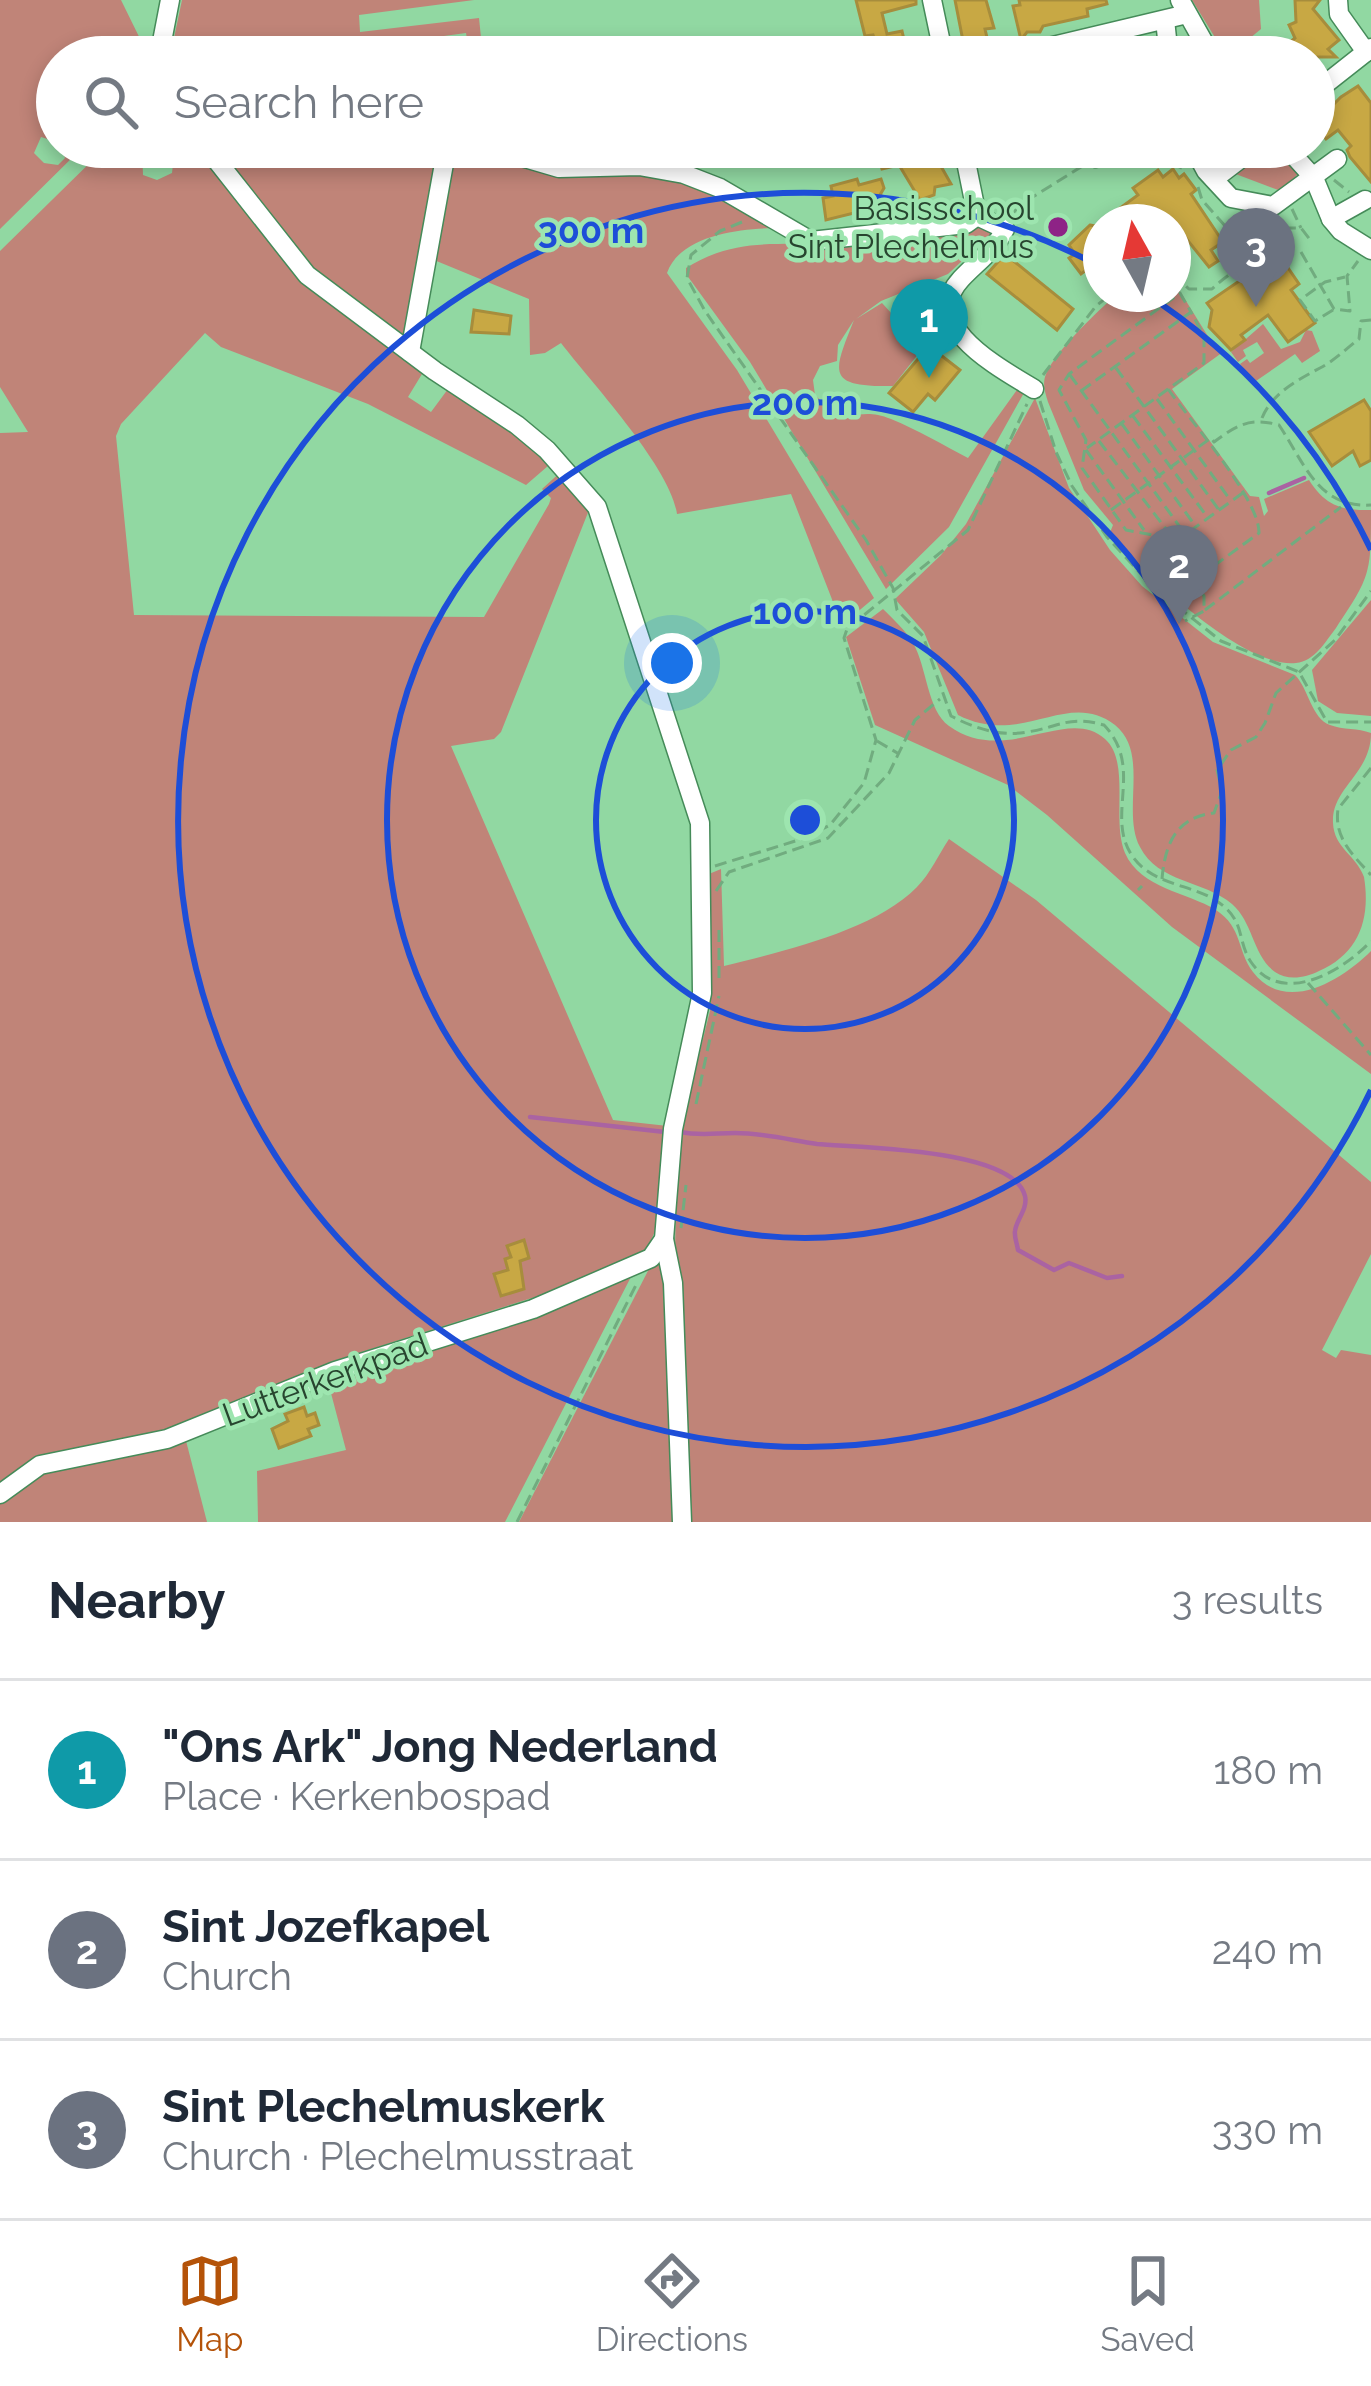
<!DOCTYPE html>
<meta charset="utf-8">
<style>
:root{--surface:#fff;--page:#f2f2f3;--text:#1f2937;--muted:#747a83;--line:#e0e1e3;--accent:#b45309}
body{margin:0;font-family:Raleway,sans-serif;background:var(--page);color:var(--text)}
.compass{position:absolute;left:1083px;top:204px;width:108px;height:108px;border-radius:50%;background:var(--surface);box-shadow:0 6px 18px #0003;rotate:352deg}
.you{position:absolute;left:672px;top:663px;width:42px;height:42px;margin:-30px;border:9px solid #fff;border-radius:50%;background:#1a73e8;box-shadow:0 0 0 18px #1a73e833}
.badge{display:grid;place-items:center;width:78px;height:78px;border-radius:50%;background:var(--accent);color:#fff;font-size:39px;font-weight:700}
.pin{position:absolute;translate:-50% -99px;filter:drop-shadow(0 3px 6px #0008)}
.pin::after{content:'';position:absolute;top:63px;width:42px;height:36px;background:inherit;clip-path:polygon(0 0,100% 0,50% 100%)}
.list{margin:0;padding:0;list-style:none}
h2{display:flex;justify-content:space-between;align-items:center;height:156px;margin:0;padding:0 48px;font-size:51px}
h2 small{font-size:39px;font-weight:400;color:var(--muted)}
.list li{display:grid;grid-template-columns:78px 1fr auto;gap:36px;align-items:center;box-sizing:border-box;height:180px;padding:0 48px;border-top:3px solid var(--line)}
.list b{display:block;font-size:45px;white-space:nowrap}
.list p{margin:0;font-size:39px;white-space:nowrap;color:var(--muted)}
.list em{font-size:39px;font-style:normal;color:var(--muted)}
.icon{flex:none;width:66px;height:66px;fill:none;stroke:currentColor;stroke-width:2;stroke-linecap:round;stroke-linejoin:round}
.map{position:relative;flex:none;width:1371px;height:1522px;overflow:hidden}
.search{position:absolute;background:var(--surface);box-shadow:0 6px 18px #0003;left:36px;right:36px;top:36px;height:132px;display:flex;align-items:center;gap:30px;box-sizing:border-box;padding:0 42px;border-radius:66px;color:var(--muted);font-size:45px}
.sheet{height:696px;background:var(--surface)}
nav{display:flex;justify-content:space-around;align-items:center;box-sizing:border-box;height:168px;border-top:3px solid var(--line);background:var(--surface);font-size:33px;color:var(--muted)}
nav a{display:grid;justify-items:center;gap:6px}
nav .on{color:var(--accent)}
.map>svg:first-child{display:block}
</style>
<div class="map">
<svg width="1371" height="1522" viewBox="0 0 1371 1522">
<rect width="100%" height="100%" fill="#91d8a2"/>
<g fill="#c08478">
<path d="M0 0H121L149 57H57V142L41 137 34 153 44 163 58 165 65 158 61 147H83L0 229Z"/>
<path d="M182 0H474L359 15 360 32 479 18 483 57H470L466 33 363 47 364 57H170Z"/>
<path d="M1192 0H1259L1261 29 1227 57Z"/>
<path d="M106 147H142L143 175 157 180 172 173 175 147H200L255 219 425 369 408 397 431 412 448 389 556 459 526 485 368 404 221 347 205 333 121 424 116 436 134 615 484 617 549 504 551 498 542 489 564 469 589 510 501 732 494 739 451 746 613 1120 668 1126 664 1212 645 1253 551 1292 333 1361 157 1434 0 1484V433L28 432 0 387V251Z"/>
<path d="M215 147H438L407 337 317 274Z"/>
<path d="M453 147H467L553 171 672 172 781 228C746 228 681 233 667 273L737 370 874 598 842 625 791 494 677 514C671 468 591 382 561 343L545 353 530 355 529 299 434 260Z"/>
<path d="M1264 147 1277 148 1299 173 1281 191 1233 173Z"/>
<path d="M991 224 993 232 948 274 881 301 856 319 882 303 923 348 893 386C825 387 833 373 854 320L838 345 837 361 820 366 813 380 815 395C851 431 855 404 891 419 918 430 943 445 968 458L1019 387 1025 391 949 527 886 589 750 362 686 274V268C738 236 774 247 831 242 885 238 938 230 991 224Z"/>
<path d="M1173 280 1209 338 1223 352 1172 389 1250 496 1259 497 1264 516 1268 511 1264 499 1309 480C1325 505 1341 511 1371 510 1371 573 1371 576 1336 628 1325 642 1315 661 1296 663 1243 669 1143 571 1109 535L1113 525 1084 490 1048 402C1045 392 1042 384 1046 374 1057 349 1097 312 1117 294H1173Z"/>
<path d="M1263 324 1281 349 1300 342 1306 330 1312 331 1320 351 1302 363 1295 354 1253 383 1240 364 1247 359 1250 363 1264 353 1257 342 1243 350 1246 356 1238 362 1231 352Z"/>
<path d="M1035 398 1069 488 1110 550 1142 586 1213 642 1295 675C1309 689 1311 718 1330 725 1343 730 1358 728 1371 733 1371 774 1331 788 1333 823 1334 848 1356 855 1364 877 1371 920 1358 954 1319 971 1305 978 1288 981 1275 972 1253 956 1253 922 1232 904 1204 880 1158 883 1140 847 1121 812 1150 753 1115 725 1067 688 1023 748 958 715L924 632 895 599 941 555 966 524Z"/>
<path d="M1371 600V716L1337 713 1318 701 1312 670Z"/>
<path d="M883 609C893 619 906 631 913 643 927 667 927 710 949 726 1006 767 1067 705 1105 739 1131 762 1111 820 1125 853 1141 889 1187 892 1216 910 1243 928 1237 951 1253 972 1286 1015 1342 980 1371 951V1074L1172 927 1047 815 1008 785 875 725 846 637Z"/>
<path d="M949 839 1036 900 1371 1182V1254L1322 1350 1336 1358 1341 1350 1371 1355V1522H686L675 1253 677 1143 711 1007 709 874 721 869 724 966C783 951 874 931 917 887 930 874 939 854 949 839Z"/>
<path d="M658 1262 664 1263 674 1522H519L651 1265Z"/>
<path d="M634 1271 505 1522H258L257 1471 346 1450 327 1378Z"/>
<path d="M185 1437 207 1522H0V1499L35 1475Z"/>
</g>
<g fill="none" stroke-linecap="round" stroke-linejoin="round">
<g stroke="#aa63a2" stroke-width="4.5">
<path d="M1269 493 1304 478"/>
<path d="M530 1117 665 1132"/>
<path d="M680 1132C700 1136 716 1133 735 1133 763 1133 790 1140 817 1144 857 1148 1013 1148 1025 1196 1028 1209 1016 1220 1015 1231 1014 1237 1017 1243 1018 1250L1054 1270 1069 1263 1107 1278 1122 1276"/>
</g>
</g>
<g fill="#c8a844" stroke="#a78d3c" stroke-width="3">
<path d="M856 0H916V4L882 13 887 34 902 31 908 57H881L873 35 865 36Z"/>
<path d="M955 0H986L994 28 985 29 988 42 964 46Z"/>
<path d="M1019 0H1106L1107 4 1087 9 1088 16 1043 26 1040 32H1027L1021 40 1013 6 1020 5Z"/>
<path d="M1295 0H1320L1313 9 1339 40 1328 49 1336 57H1273L1295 38 1289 25 1296 22Z"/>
<path d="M446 38 448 57H373L372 45Z"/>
<path d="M1358 86 1371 103V182L1350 157 1347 150 1351 146 1338 130 1326 139 1314 124 1341 97Z"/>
<path d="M910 147H930L951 184 935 187 934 195 920 200 899 165 882 169 879 159Z"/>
<path d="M1173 169 1179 178 1184 174 1196 190 1191 194 1223 242 1211 250 1218 261 1209 267 1173 222H1101L1138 195 1133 188 1158 170 1163 177Z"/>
<path d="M857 179 859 185 881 179 884 188 880 195 887 199V212L872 216 870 209 826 220 823 198 833 196 831 186Z"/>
<path d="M1090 225 1101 227V259L1081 274 1069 258 1075 254 1069 245Z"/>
<path d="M1005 254 1073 309 1057 330 987 274Z"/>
<path d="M1282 259 1299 284 1291 290 1315 323 1288 342 1268 315 1241 335 1245 340 1231 350 1209 327 1212 310 1207 303 1245 277 1249 283Z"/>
<path d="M474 310 511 316 509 334 471 332Z"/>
<path d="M929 346 960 370 935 400 928 394 913 412 889 393Z"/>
<path d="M1364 400 1371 411V460L1360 466 1353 451 1332 466 1309 432Z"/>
<path d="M524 1240 529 1258 520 1261 524 1289 501 1296 494 1274 508 1270 505 1259 511 1257 507 1246Z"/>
<path d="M304 1407 307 1416 315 1413 319 1425 308 1429 311 1436 279 1448 272 1429 288 1421 285 1414Z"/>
</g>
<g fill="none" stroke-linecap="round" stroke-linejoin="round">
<g stroke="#458b59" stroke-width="21">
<g id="minor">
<path d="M932 0 944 57"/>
<path d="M1180 0 1212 57"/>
<path d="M1338 0 1339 14 1366 52"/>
<path d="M1165 20 1169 57"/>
<path d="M159 57 170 0"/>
<path d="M1007 57 1187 14"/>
<path d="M1314 93 1371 48"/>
<path d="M487 147 559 168 639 166 684 174 720 188 811 241 966 224 977 216"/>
<path d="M963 147 977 216"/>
<path d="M1193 147 1206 171 1231 198 1273 206 1337 159"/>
<path d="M1286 147 1314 178 1331 219 1341 231 1371 250"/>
<path d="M1096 158 1115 147"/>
<path d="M1214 179 1256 147"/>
<path d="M977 216 1005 229C995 250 977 262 961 279 918 325 1000 368 1034 389"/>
<path d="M1331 219 1365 200"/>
<path d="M410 352 447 147"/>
<path d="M664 1239 673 1283 682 1522"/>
<path d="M0 1494 40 1465 167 1439 335 1371 533 1309 651 1258 664 1239 673 1129 702 993 700 823 597 507 547 450 517 425 435 371 307 275 206 147"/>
</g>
</g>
<g stroke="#71ac7f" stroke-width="3" stroke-dasharray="12 6" stroke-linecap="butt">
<path d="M1135 57 1137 45"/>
<path d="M1162 147 1173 164 1186 170"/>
<path d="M1334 180 1349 192"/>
<path d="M1198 187 1202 200 1227 228H1301L1311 241"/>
<path d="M1292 209 1301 228"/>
<path d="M1013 213 1020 205 1084 165"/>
<path d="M742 222 720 231 691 255 687 278 705 311 866 540 893 588 897 610 923 636 951 716C974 728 1000 737 1027 732 1060 727 1068 715 1104 725 1145 768 1104 817 1133 857 1153 885 1190 884 1215 900 1247 920 1236 940 1251 962 1282 1008 1344 970 1371 941"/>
<path d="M1301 252 1334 309 1350 311 1347 276 1358 261"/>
<path d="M1173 274 1189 289H1212C1235 267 1255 259 1286 254"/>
<path d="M1333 310 1315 321 1300 300 1325 282 1345 277"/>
<path d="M1116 368 1219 510"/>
<path d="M1043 375 1096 306 1111 294"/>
<path d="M1070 375 1185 534"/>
<path d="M1168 389C1190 420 1260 500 1259 533L1193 581 1204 596V611L1185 621"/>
<path d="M1081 391 1191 312 1204 336V363L1087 448"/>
<path d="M1157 399 1231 501"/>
<path d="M1040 401 1056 452 1072 486 1107 537 1154 588 1221 641 1299 672 1327 722H1371"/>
<path d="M1133 416 1208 518"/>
<path d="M1262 418C1272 393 1298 380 1320 368 1334 361 1347 348 1359 339L1361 321 1371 320"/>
<path d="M1122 424 1196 527"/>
<path d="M1099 441 1185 554 1193 581"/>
<path d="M1086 450 1144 530"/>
<path d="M1111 510 1211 438 1214 442C1237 425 1250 417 1279 425 1305 464 1318 508 1371 505"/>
<path d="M1169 538 1126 530 1082 468 1086 440 1059 390 1069 374 1180 293 1191 312"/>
<path d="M1175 542 1244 492"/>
<path d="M1205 610 1341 507"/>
<path d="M877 741 899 754"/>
<path d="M1371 768 1338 809C1334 838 1352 854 1371 875"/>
<path d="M715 866 805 838 830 825 864 783 876 740 844 638 847 629 968 530 1027 404"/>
<path d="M1162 879C1165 844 1176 817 1214 813L1222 791 1217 770 1231 750 1256 737 1265 723 1276 693 1335 640 1371 591"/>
<path d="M1138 890 1142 886"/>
<path d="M716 891 729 872 828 838 889 773 915 720 940 699"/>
<path d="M719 930V981"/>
<path d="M1308 983 1371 1055"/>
<path d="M696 1104 719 996"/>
<path d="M681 1228 686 1185"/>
<path d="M517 1522 638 1281"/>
</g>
<use href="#minor" stroke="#fff" stroke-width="18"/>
</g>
<g fill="none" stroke="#1d4ed8" stroke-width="6">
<circle cx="805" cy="820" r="209"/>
<circle cx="805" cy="820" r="418"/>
<path d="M1371 1090A627 627 0 1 1 1099 266M1146 294A627 627 0 0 1 1371 550"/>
</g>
<circle fill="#8e2386" stroke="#9de5af" stroke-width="4.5" cx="1058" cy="227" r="12"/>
<g text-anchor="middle" stroke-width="9" stroke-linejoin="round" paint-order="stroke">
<g font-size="33" fill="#27452f" stroke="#9de5af" text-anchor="end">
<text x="1034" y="220">Basisschool<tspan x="1034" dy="38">Sint Plechelmus</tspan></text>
</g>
<g font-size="33" fill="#27452f" stroke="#9de5af">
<text transform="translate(325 1379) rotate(-20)" y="12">Lutterkerkpad</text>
</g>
</g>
<circle cx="805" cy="820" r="18" fill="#1d4ed8" stroke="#9de5af" stroke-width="6"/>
<g font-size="36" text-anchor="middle" font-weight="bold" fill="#1d4ed8" stroke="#9de5af" stroke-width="9" stroke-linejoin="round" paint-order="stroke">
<text x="591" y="243">300 m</text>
<text x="805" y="415">200 m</text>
<text x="805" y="624">100 m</text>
</g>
</svg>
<svg class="compass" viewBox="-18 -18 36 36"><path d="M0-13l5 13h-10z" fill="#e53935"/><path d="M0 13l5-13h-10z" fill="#747a83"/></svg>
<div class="you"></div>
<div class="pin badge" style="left:929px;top:378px;background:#0f9aa8">1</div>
<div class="pin badge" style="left:1179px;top:624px;background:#6b7280">2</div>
<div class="pin badge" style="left:1256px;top:307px;background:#6b7280">3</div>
<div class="search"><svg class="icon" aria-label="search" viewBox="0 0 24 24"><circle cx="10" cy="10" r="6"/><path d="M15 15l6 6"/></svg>Search here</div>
</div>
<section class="sheet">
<h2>Nearby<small>3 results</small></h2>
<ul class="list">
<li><span class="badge" style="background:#0f9aa8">1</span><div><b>&quot;Ons Ark&quot; Jong Nederland</b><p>Place · Kerkenbospad</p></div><em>180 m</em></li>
<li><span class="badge" style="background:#6b7280">2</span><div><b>Sint Jozefkapel</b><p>Church</p></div><em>240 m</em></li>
<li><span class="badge" style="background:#6b7280">3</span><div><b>Sint Plechelmuskerk</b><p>Church · Plechelmusstraat</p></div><em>330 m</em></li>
</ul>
</section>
<nav>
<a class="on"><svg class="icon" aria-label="map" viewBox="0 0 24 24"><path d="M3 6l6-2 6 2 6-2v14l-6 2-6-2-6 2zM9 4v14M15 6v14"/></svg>Map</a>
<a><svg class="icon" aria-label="directions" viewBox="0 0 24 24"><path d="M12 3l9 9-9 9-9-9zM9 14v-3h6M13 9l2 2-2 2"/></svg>Directions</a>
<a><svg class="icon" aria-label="saved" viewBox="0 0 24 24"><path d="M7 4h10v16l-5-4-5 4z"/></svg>Saved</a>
</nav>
